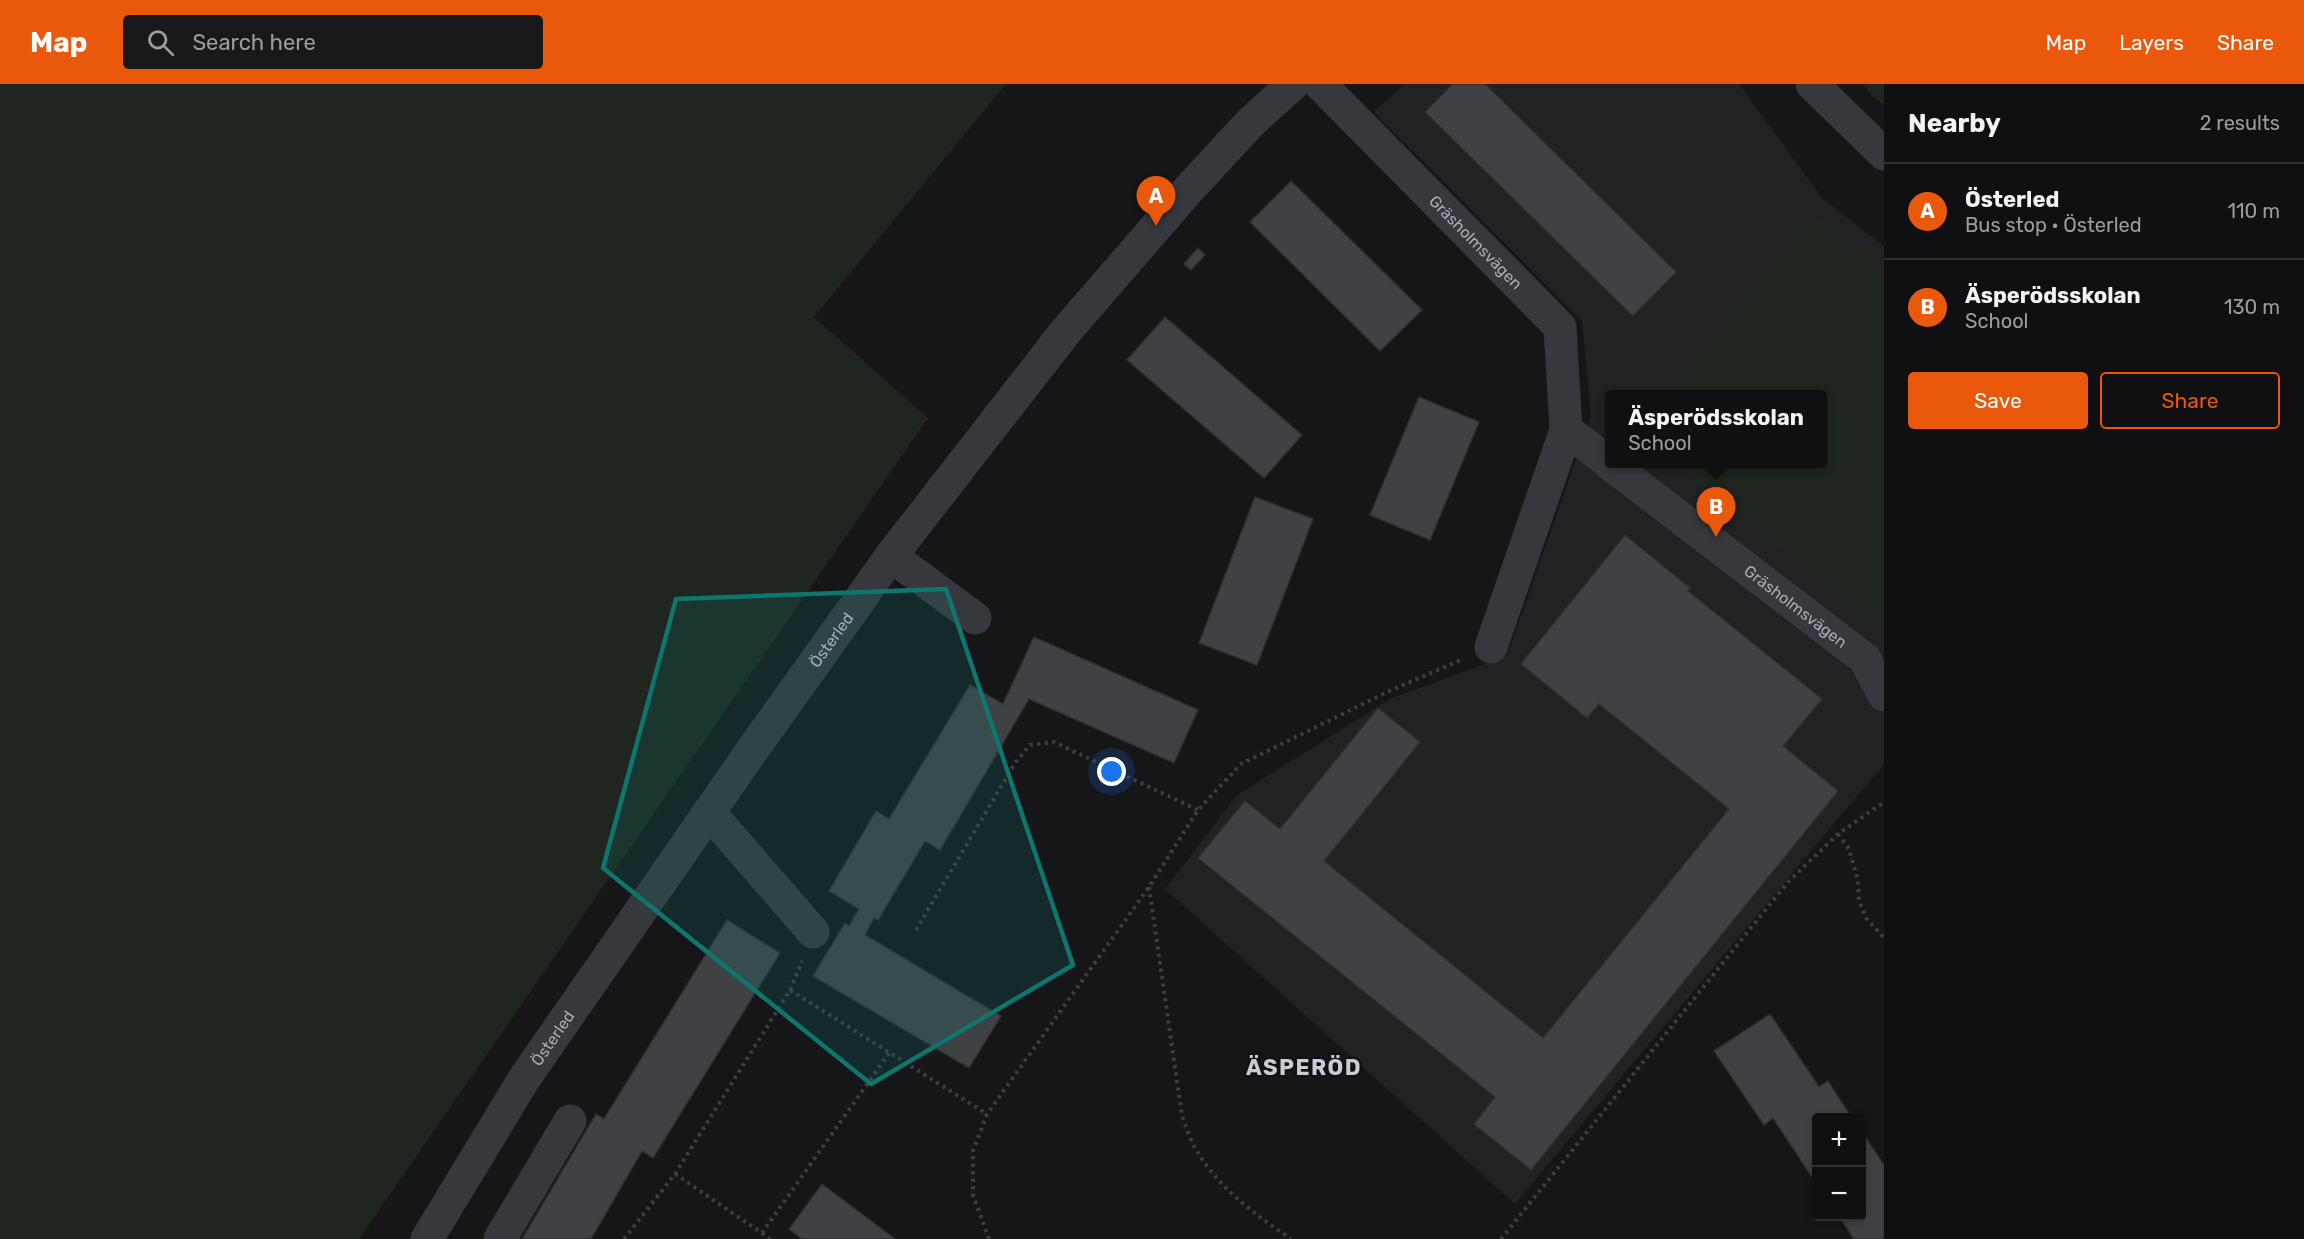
<!DOCTYPE html>
<meta charset="utf-8">
<style>
:root{--surface:#101012;--page:#19191b;--text:#f1f3f6;--muted:#9c9d9f;--line:#303032;--accent:#ea580c}
body{margin:0;font-family:Rubik,sans-serif;background:var(--page);color:var(--text)}
.controls{position:absolute;right:18px;bottom:18px;display:grid;overflow:hidden;border-radius:6px;box-shadow:0 3px 9px #0003}
.controls button{width:54px;height:54px;display:grid;place-items:center;padding:0;border:0;border-bottom:2px solid var(--line);background:var(--surface);color:var(--text);font:30px sans-serif}
.you{position:absolute;left:1112px;top:688px;width:21px;height:21px;margin:-15px;border:4px solid #fff;border-radius:50%;background:#1a73e8;box-shadow:0 0 0 9px #1a73e833}
.badge{display:grid;place-items:center;width:39px;height:39px;border-radius:50%;background:var(--accent);color:#fff;font-size:20px;font-weight:700}
.pin{position:absolute;translate:-50% -50px;filter:drop-shadow(0 2px 3px #0008)}
.pin::after{content:'';position:absolute;top:32px;width:21px;height:18px;background:inherit;clip-path:polygon(0 0,100% 0,50% 100%)}
.popup{position:absolute;left:1605px;top:306px;width:222px;height:78px;box-sizing:border-box;display:grid;place-content:center;border-radius:6px;background:var(--surface);filter:drop-shadow(0 2px 4px #0005);font-size:20px;white-space:nowrap;color:var(--muted)}
.popup b{font-size:22px;color:var(--text)}
.popup::after{content:'';position:absolute;left:50%;top:100%;margin-left:-12px;border:12px solid transparent;border-top-color:var(--surface)}
.list{margin:0;padding:0;list-style:none}
h2{display:flex;justify-content:space-between;align-items:center;height:78px;margin:0;padding:0 24px;font-size:26px}
h2 small{font-size:20px;font-weight:400;color:var(--muted)}
.list li{display:grid;grid-template-columns:39px 1fr auto;gap:18px;align-items:center;box-sizing:border-box;height:96px;padding:0 24px;border-top:2px solid var(--line)}
.list b{display:block;font-size:22px;white-space:nowrap}
.list p{margin:0;font-size:20px;white-space:nowrap;color:var(--muted)}
.list em{font-size:20px;font-style:normal;color:var(--muted)}
.actions{display:flex;gap:12px;padding:18px 24px}
.actions a{flex:1;padding:14px 0;border:2px solid var(--accent);border-radius:6px;text-align:center;font-size:21px;color:var(--accent)}
.actions .main{background:var(--accent);color:#fff}
.icon{flex:none;width:33px;height:33px;fill:none;stroke:currentColor;stroke-width:2;stroke-linecap:round;stroke-linejoin:round}
.map{position:relative;flex:none;width:1884px;height:1155px;overflow:hidden}
header{display:flex;align-items:center;gap:36px;box-sizing:border-box;height:84px;padding:0 30px;background:var(--accent);color:#fff}
header strong{font-size:28px}
nav{display:flex;gap:33px;margin-inline-start:auto;font-size:21px}
.search{width:420px;height:54px;background:var(--page);display:flex;align-items:center;gap:15px;box-sizing:border-box;padding:0 21px;border-radius:6px;color:var(--muted);font-size:22px}
main{display:flex}
aside{flex:1;background:var(--surface)}
.map>svg:first-child{display:block}
</style>
<header>
<strong>Map</strong>
<div class="search"><svg class="icon" aria-label="search" viewBox="0 0 24 24"><circle cx="10" cy="10" r="6"/><path d="M15 15l6 6"/></svg>Search here</div>
<nav><a>Map</a><a>Layers</a><a>Share</a></nav>
</header>
<main>
<div class="map">
<svg width="1884" height="1155" viewBox="0 0 1884 1155">
<rect width="100%" height="100%" fill="#161618"/>
<path fill="#222225" fill-rule="evenodd" d="M1404 0H1739L1822 114 1884 162V680L1515 1120 1165 805 1237 711 1392 614 1507 572 1591 333 1582 237 1374 28ZM1610 310H1822V380H1610Z"/>
<g fill="#1e261f">
<path d="M0 0H1006L814 233 928 334 359 1155H0Z"/>
<path d="M1863 0H1884V21L1872 12Z"/>
<path d="M1813 129 1884 186V549L1675 380H1822V310H1665Z"/>
</g>
<g fill="#404145" stroke="#303034" stroke-width="1.5">
<path d="M1453 0H1485L1676 188 1633 232 1425 28Z"/>
<path d="M1291 97 1422 226 1380 267 1250 138Z"/>
<path d="M1198 164 1205 171 1191 186 1184 180Z"/>
<path d="M1165 233 1302 351 1264 394 1127 276Z"/>
<path d="M1419 313 1479 338 1430 456 1370 431Z"/>
<path d="M1255 413 1313 435 1257 581 1199 559Z"/>
<path d="M1625 451 1690 504 1688 507 1822 615 1783 662 1838 707 1531 1086 1474 1040 1495 1013 1198 774 1245 717 1280 745 1378 624 1420 658 1324 777 1543 954 1729 725 1599 620 1587 634 1521 580Z"/>
<path d="M1034 553 1198 626 1174 679 1029 615 940 766 925 757 878 836 874 834 865 851 1001 932 969 984 813 892 845 839 849 842 859 825 829 807 876 727 889 735 970 601 1003 620Z"/>
<path d="M727 836 780 869 653 1074 642 1067 591 1155H522L596 1030 604 1035Z"/>
<path d="M1770 930 1819 1003 1828 997 1852 1034H1816V1099L1773 1034 1764 1041 1714 967Z"/>
<path d="M1862 1048 1884 1081V1155H1854L1839 1132H1862Z"/>
<path d="M822 1100 895 1155H802L789 1145Z"/>
</g>
<g fill="none" stroke-linecap="round" stroke-linejoin="round">
<g stroke="#3d3f44" stroke-width="4" stroke-dasharray="3 4.5" stroke-linecap="butt">
<path d="M1838 750 1849 765 1858 797 1859 817 1866 834 1884 854"/>
<path d="M1149 803 1182 1032C1186 1042 1189 1053 1194 1062 1216 1102 1254 1130 1291 1155"/>
<path d="M916 846 1015 679 1030 661 1054 658 1198 726"/>
<path d="M790 906 802 877"/>
<path d="M675 1090 762 1149 889 969"/>
<path d="M762 1149 770 1155"/>
<path d="M624 1155 675 1090 790 906 987 1030"/>
<path d="M989 1155 973 1111V1067L987 1030 1149 803 1198 726 1241 680 1387 608 1463 575"/>
<path d="M1501 1155 1787 799 1838 750 1884 718"/>
</g>
<g stroke="#37383d" stroke-width="33">
<path id="s1" d="M1320 0 1560 243 1566 346 1610 379"/>
<path d="M1812 0 1884 70"/>
<path id="s2" d="M1610 380 1865 575 1884 611"/>
<path d="M891 472 975 534"/>
<path d="M1491 563 1566 346"/>
<path d="M709 728 813 848"/>
<path id="s3" d="M427 1155 524 995 753 665 891 472 1066 247 1189 105 1251 38 1293 0"/>
<path d="M500 1155 570 1037"/>
</g>
</g>
<path fill="#0f766e" fill-opacity="0.2" stroke="#0f766e" stroke-width="4.5" stroke-linejoin="round" d="M946 505 1073 881 871 1000 603 784 676 515Z"/>
<g text-anchor="middle" stroke-width="4.5" stroke-linejoin="round" paint-order="stroke">
<g font-size="16" fill="#a8adb8" stroke="#111113">
<text dy="6" stroke="none"><textPath href="#s1" startOffset="222">Gräsholmsvägen</textPath></text>
<text dy="6" stroke="none"><textPath href="#s2" startOffset="234">Gräsholmsvägen</textPath></text>
<text dy="6" stroke="none"><textPath href="#s3" startOffset="723">Österled</textPath></text>
<text dy="6" stroke="none"><textPath href="#s3" startOffset="237">Österled</textPath></text>
</g>
<g font-size="22" font-weight="bold" letter-spacing="1.5" fill="#c9ccd4" stroke="#111113">
<text x="1304" y="991">ÄSPERÖD</text>
</g>
</g>
</svg>
<div class="controls">
<button>+</button>
<button>−</button>
</div>
<div class="you"></div>
<div class="pin badge" style="left:1156px;top:142px">A</div>
<div class="pin badge" style="left:1716px;top:453px">B</div>
<div class="popup"><b>Äsperödsskolan</b>School</div>
</div>
<aside>
<h2>Nearby<small>2 results</small></h2>
<ul class="list">
<li><span class="badge">A</span><div><b>Österled</b><p>Bus stop · Österled</p></div><em>110 m</em></li>
<li><span class="badge">B</span><div><b>Äsperödsskolan</b><p>School</p></div><em>130 m</em></li>
</ul>
<div class="actions"><a class="main">Save</a><a>Share</a></div>
</aside>
</main>
